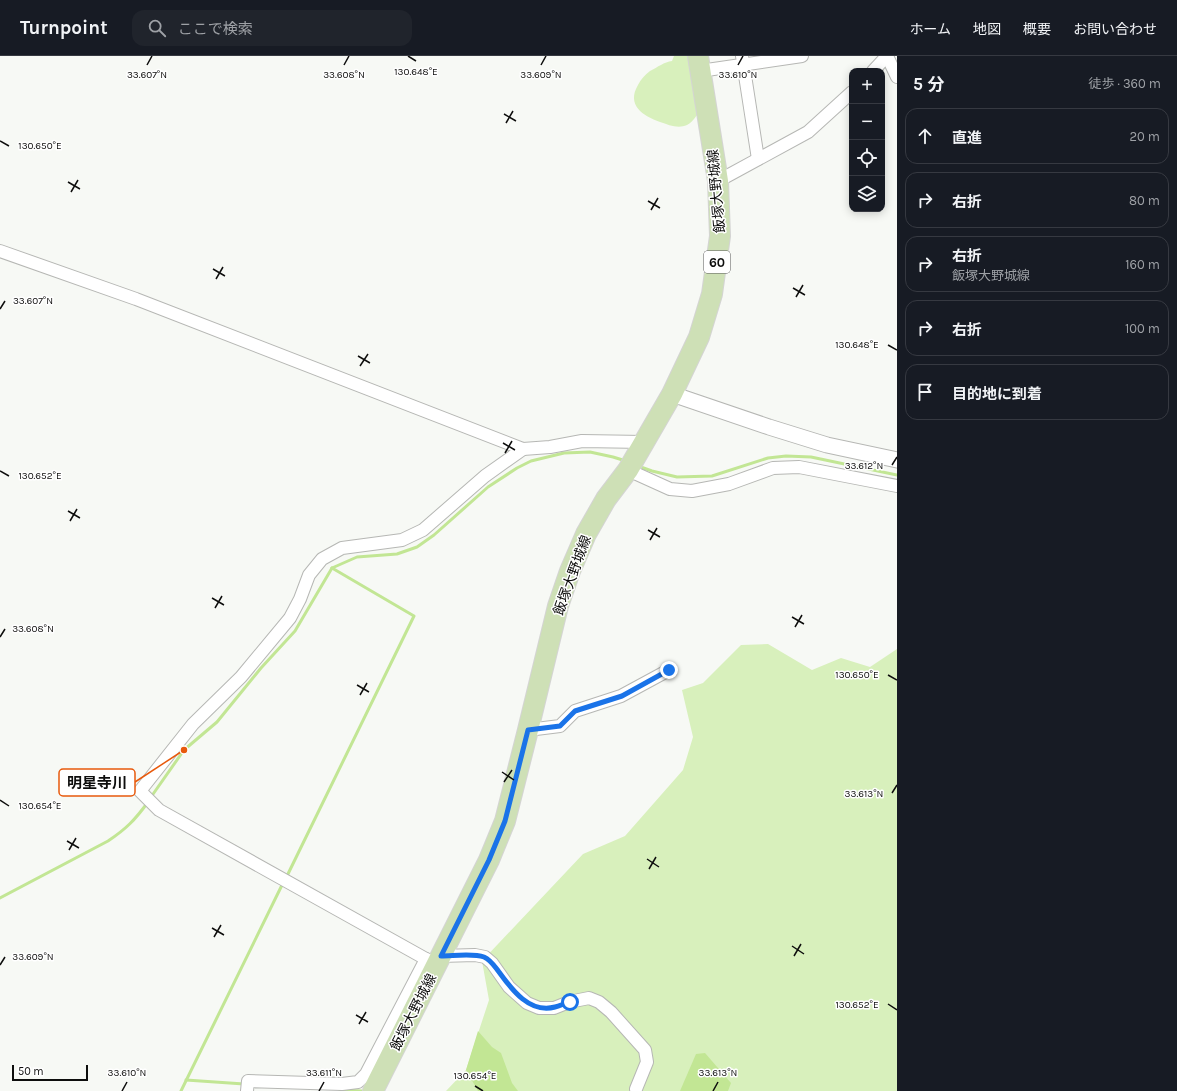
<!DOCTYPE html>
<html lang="ja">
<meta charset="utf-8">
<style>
:root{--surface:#171b24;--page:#20242c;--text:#f1f3f6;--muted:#9ea1a6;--line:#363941}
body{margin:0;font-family:Karla,"Noto Sans JP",sans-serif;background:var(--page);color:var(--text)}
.controls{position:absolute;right:12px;top:12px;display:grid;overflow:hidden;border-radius:8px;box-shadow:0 2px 10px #0003}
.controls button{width:36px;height:36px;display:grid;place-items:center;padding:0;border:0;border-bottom:1px solid var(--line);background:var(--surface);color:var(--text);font:20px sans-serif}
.scale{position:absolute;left:12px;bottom:10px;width:76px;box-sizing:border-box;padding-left:4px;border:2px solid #0e0e0d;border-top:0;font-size:11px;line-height:14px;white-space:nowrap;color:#0e0e0d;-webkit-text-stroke:3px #fff;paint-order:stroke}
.stop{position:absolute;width:12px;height:12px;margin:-9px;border:3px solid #1a73e8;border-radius:50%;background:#fff}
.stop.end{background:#1a73e8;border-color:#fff;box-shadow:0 1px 4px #0008}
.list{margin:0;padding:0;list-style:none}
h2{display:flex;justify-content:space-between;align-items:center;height:52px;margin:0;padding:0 16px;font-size:17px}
h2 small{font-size:13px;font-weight:400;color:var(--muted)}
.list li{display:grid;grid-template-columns:26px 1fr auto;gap:12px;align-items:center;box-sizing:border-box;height:56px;margin:0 8px 8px;padding:0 8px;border:1px solid var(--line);border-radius:12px}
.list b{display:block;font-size:15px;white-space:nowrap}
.list p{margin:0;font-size:13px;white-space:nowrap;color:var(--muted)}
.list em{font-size:13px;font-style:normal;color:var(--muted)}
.icon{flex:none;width:22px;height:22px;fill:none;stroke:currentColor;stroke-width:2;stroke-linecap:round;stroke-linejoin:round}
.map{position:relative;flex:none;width:897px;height:1035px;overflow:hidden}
header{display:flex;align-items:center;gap:24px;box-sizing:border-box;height:56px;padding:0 20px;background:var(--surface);border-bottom:1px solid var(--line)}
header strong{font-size:19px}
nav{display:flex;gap:22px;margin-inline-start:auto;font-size:14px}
.search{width:280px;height:36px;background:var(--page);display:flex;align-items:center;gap:10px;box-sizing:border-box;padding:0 14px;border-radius:12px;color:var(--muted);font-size:15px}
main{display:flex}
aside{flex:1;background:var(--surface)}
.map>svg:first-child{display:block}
</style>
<header>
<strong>Turnpoint</strong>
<div class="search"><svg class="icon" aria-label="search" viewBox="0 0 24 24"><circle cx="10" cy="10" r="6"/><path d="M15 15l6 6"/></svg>ここで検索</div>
<nav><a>ホーム</a><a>地図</a><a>概要</a><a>お問い合わせ</a></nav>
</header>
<main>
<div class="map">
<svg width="897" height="1035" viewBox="0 0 897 1035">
<rect width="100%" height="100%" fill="#f7f9f5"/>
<g fill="#d8f0bc">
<path d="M674 0H690L700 55C696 60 693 66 687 69 678 73 669 69 660 66 643 60 626 49 638 29 641 23 645 19 650 15 658 11 664 6 672 5Z"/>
<path d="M768 588 812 614 841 602 870 611 897 593V1035H446L466 1014 489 944 482 905 583 798 625 780 683 714 693 681 682 634 703 627 741 589Z"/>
</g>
<g fill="#c2e694">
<path d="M478 975 492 991 501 997 512 1027 518 1035H478L466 1014Z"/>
<path d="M705 997 731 1027 728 1035H680L696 998Z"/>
</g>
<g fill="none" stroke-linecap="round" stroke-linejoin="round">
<g stroke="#c2e694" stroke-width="3">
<path d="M638 410 652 415 677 421 712 420 768 402 786 400 811 401 897 419"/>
<path d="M332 512 357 501 397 498 417 491 434 479 488 431 517 412 531 405 564 397 590 396 613 401 626 405"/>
<path d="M151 741 184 694 217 666 261 612 295 575 332 512"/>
<path d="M286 822 414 560 332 512"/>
<path d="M0 842 108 785C126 773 135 764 148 746"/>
<path d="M186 1024 244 1028"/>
<path d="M340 1034 362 1035"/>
<path d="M181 1035 283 827"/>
</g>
<g stroke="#b6b7b4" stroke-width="14">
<g id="minor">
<path d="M742 0 758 103"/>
<path d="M887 0 897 21"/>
<path d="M700 15 802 0"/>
<path d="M873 15 887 0"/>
<path d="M718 125 808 76 852 36"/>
<path d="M0 195 136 243 523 393 550 391 582 385 644 386"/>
<path d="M628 414 670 433 692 435 729 428 773 412 799 411 897 430"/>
<path d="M528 674 560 670 575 655 621 640 669 614"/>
<path d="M441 900 475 899 485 901 492 907 509 931 527 947 539 952H554L569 946 589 942 599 946 611 956 645 994 647 1006 636 1033"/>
<path d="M437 908 426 903 159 754 140 735 193 668 241 621 290 562 300 543 309 519 322 503 342 492 402 484 423 474 485 420 523 393"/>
<path d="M247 1035 248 1025 342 1028 358 1026 366 1018 426 903"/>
</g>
</g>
<g stroke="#b6b7b4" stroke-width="17">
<path id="tertiary" d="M672 338 769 371 827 389 897 404"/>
</g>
<g stroke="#d4d4d3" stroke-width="22">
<path id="primary" d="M373 1035 489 804 505 765 528 674 558 550 570 515 586 478 606 443 628 414 672 338 699 281 712 238 720 180 718 125 698 0"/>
</g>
<use href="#minor" stroke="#fff" stroke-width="12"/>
<use href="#tertiary" stroke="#fff" stroke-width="15"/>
<use href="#primary" stroke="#cee0b6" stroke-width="20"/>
</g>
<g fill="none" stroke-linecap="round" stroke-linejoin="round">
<path stroke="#1a73e8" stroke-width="5" d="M570 946C565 947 560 950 555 951 530 958 512 934 499 916 495 911 491 904 484 901 473 897 453 900 441 900L489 804 505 765 528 674 560 670 575 655 622 640 669 614"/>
</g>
<path fill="none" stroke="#0e0e0d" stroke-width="1.5" d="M408 0 416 5M147 9 152 0M344 9 349 0M541 9 546 0M738 9 743 0M504 58 516 65M506 67 513 55M0 85 9 90M68 126 80 133M71 136 78 124M648 145 660 152M651 154 658 142M213 213 225 220M216 223 223 211M793 232 805 239M796 241 803 229M0 253 5 245M888 289 897 294M358 300 370 307M360 310 368 298M503 387 515 394M505 397 512 385M892 409 897 401M0 415 9 420M68 455 80 462M70 465 77 453M648 474 660 481M650 484 657 472M212 542 224 549M215 552 222 540M792 561 804 568M795 571 802 559M0 581 5 573M888 619 897 624M357 629 369 636M360 639 367 627M502 716 514 724M504 726 512 714M892 737 897 729M0 744 9 750M67 785 79 792M69 794 76 782M647 803 659 811M649 813 656 801M212 872 224 879M214 881 221 869M792 890 804 898M794 900 801 888M0 909 5 901M888 948 897 954M356 959 368 966M359 968 366 956M475 1030 483 1035M122 1035 127 1026M319 1035 324 1026M713 1035 718 1026"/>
<g text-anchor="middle" stroke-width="3" stroke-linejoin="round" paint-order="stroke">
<rect fill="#fff" stroke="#565656" stroke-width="1" x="704" y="195" width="26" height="22" rx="3"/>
<g font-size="13" font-weight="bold" fill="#0e0e0d">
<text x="717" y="211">60</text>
</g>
<g font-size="14" fill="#0e0e0d" stroke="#fff">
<text transform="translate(716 135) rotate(-95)" y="5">飯塚大野城線</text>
<text transform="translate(572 519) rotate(-70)" y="5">飯塚大野城線</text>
<text transform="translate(413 956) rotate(-63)" y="5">飯塚大野城線</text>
</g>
</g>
<g font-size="10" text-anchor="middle" fill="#0e0e0d" stroke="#fff" stroke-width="3" stroke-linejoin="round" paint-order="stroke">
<text x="416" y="19">130.648°E</text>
<text x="147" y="22">33.607°N</text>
<text x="344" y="22">33.608°N</text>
<text x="541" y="22">33.609°N</text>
<text x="738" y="22">33.610°N</text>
<text x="40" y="93">130.650°E</text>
<text x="33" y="248">33.607°N</text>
<text x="857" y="292">130.648°E</text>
<text x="864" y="413">33.612°N</text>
<text x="40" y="423">130.652°E</text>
<text x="33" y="576">33.608°N</text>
<text x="857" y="622">130.650°E</text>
<text x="864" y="741">33.613°N</text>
<text x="40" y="753">130.654°E</text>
<text x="33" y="904">33.609°N</text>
<text x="857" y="952">130.652°E</text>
<text x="127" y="1020">33.610°N</text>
<text x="324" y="1020">33.611°N</text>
<text x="718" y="1020">33.613°N</text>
<text x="475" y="1023">130.654°E</text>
</g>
<path fill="none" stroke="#e8590c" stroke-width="1.5" d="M184 694L135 726"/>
<circle fill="#e8590c" stroke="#fff" stroke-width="1.5" cx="184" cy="694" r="4"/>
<rect fill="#fff" stroke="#e8590c" stroke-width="1.5" x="59" y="713" width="76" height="27" rx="4"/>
<g font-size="15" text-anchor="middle" font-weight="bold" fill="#0e0e0d">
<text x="97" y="732">明星寺川</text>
</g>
</svg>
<div class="controls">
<button>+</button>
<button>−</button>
<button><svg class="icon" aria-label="locate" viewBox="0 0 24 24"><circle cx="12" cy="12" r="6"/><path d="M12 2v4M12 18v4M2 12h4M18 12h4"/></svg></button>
<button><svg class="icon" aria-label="layers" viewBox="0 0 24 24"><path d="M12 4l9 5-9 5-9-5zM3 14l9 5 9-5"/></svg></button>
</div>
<div class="scale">50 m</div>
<div class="stop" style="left:570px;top:946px"></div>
<div class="stop end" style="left:669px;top:614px"></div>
</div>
<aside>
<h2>5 分<small>徒歩 · 360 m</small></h2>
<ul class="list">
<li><svg class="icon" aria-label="ahead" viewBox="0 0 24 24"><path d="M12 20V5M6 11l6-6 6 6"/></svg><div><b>直進</b></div><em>20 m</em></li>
<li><svg class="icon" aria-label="right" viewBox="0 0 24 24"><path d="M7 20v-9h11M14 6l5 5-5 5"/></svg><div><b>右折</b></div><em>80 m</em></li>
<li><svg class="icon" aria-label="right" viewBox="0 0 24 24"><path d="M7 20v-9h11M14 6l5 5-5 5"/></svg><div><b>右折</b><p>飯塚大野城線</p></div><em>160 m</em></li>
<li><svg class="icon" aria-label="right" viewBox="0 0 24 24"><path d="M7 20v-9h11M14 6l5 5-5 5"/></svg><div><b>右折</b></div><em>100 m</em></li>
<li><svg class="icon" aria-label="arrive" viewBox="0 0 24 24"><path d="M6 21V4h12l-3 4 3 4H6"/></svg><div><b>目的地に到着</b></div></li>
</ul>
</aside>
</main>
